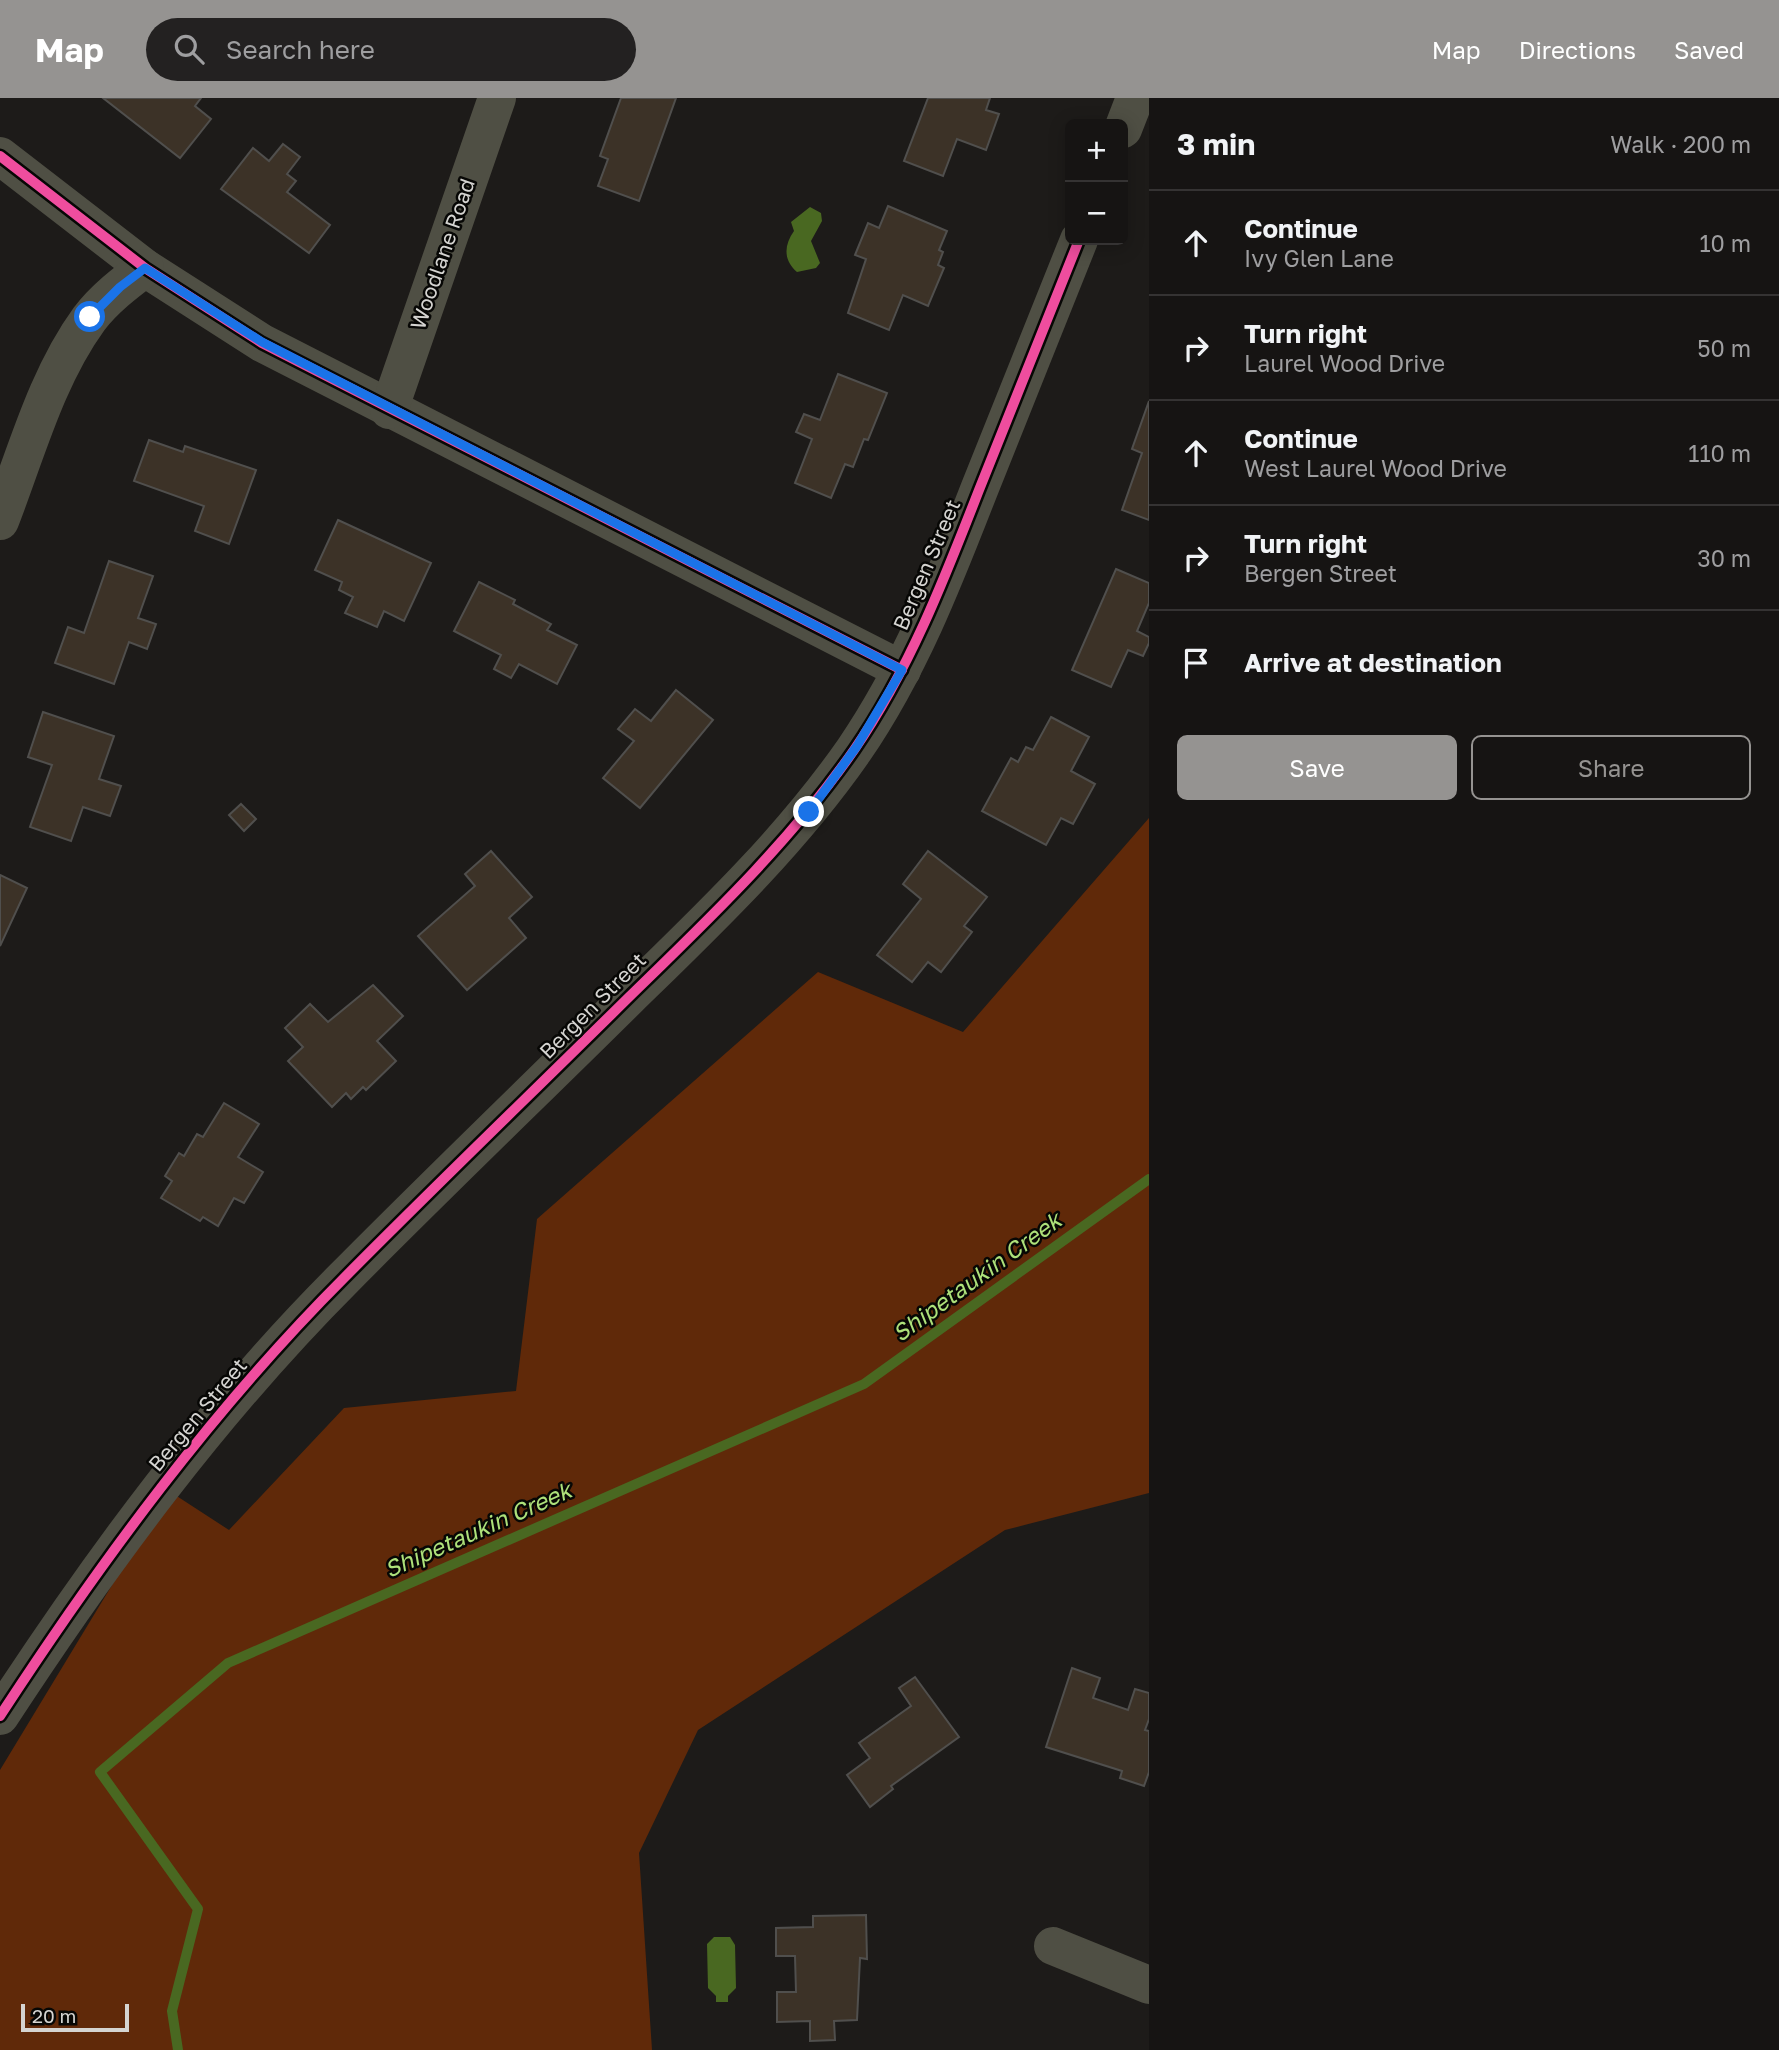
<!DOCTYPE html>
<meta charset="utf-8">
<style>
:root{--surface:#161413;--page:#232121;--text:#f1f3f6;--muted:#9e9ea0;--line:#353333;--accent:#959391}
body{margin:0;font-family:"Golos Text",sans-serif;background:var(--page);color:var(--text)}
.controls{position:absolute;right:21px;top:21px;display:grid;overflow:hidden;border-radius:10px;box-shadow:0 4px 18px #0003}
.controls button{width:63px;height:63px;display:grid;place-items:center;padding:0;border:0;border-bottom:2px solid var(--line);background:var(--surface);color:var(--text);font:35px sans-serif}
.scale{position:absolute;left:21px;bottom:18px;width:108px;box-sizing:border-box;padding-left:7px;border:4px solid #d5d4d1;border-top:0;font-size:19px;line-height:24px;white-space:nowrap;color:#d5d4d1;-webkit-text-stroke:5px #070705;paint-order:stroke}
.stop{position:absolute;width:21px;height:21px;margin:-16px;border:5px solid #1a73e8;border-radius:50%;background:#fff}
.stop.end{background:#1a73e8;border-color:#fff;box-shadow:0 2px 7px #0008}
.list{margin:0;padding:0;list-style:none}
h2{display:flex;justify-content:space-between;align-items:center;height:91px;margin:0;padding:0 28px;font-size:30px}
h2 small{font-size:23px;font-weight:400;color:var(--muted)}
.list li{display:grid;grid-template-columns:46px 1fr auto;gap:21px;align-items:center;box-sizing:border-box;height:105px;padding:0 28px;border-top:2px solid var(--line)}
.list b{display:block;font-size:26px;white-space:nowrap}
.list p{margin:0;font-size:23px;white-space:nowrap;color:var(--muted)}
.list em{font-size:23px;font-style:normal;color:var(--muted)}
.actions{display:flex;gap:14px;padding:21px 28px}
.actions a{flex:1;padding:16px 0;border:2px solid var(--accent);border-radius:10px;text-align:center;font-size:24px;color:var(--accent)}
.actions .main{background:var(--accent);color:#fff}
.icon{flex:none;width:38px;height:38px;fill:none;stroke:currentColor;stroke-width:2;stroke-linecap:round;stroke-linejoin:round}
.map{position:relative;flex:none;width:1149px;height:1952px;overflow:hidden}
header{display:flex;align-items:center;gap:42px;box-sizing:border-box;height:98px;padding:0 35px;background:var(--accent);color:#fff}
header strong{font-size:33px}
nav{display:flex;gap:38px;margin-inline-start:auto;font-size:24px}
.search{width:490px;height:63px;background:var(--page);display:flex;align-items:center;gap:18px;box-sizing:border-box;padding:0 24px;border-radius:38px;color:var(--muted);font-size:26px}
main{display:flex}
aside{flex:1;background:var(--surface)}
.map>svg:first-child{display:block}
</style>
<header>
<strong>Map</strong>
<div class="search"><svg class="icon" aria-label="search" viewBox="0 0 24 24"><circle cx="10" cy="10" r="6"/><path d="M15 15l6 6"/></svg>Search here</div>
<nav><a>Map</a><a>Directions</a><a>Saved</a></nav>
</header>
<main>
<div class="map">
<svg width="1149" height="1952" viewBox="0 0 1149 1952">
<rect width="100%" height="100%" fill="#1d1b19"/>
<path fill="#602909" d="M1149 720V1395L1005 1432 698 1632 639 1755 652 1952H0V1672L169 1393 229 1432 344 1310 516 1293 537 1121 818 874 963 934Z"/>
<g fill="#496821">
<path d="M810 109 821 115 822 123 811 143 820 165 816 170 797 174C783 162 784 147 794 133L791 124Z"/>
<path d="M714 1839H730L735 1847 736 1890 728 1898V1904H716V1898L708 1890 707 1846Z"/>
</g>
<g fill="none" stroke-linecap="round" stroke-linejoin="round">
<path stroke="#496821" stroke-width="10" d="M178 1952 172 1913 198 1811 100 1674 228 1565 864 1286 1149 1081"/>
</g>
<g fill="#3c3227" stroke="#504f4d" stroke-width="2">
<path d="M103 0H201L195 8 211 21 180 60Z"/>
<path d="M621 0H676L639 103 598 88 608 61 600 58Z"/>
<path d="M928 0H990L986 12 999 16 986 52 957 41 943 78 904 63Z"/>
<path d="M283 46 300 59 287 76 296 83 287 94 330 127 309 155 221 91 253 50 269 63Z"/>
<path d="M888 108 947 133 939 152 943 154 938 167 944 170 928 208 903 197 889 232 848 215 866 161 855 157 868 125 879 130Z"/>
<path d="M838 276 887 295 868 342 864 341 853 369 845 366 831 400 795 385 812 341 796 334 804 316 820 322Z"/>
<path d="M1149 303V422L1122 412 1142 355 1132 351Z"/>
<path d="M149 342 183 354 185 348 256 372 229 446 195 433 204 408 134 383Z"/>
<path d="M338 422 431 465 404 523 384 513 377 529 345 515 353 499 339 492 342 484 315 472Z"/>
<path d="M109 463 153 478 138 520 156 526 147 551 129 544 114 586 55 565 68 529 84 535Z"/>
<path d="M1116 471 1149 485V505L1137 533 1149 539V545L1143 558 1128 552 1111 589 1072 572Z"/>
<path d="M479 484 515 502 513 506 551 526 547 532 577 547 557 586 519 566 511 580 494 571 501 557 454 533Z"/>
<path d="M676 592 713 622 640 710 603 680 634 643 618 631 635 611 651 623Z"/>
<path d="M43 614 114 638 99 681 121 688 110 718 83 709 71 743 30 729 52 667 28 659Z"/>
<path d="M1051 619 1089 639 1071 673 1095 686 1073 726 1061 720 1046 747 982 713 1011 660 1018 664 1026 649 1033 652Z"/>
<path d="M241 706 256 721 244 733 229 717Z"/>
<path d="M491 753 532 799 509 820 526 840 467 892 418 838 475 788 465 776Z"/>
<path d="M928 753 987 799 964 828 972 834 941 874 928 864 912 884 877 857 921 801 903 786Z"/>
<path d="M0 777 27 790 0 848Z"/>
<path d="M373 887 403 918 377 943 396 963 366 992 363 989 351 1001 346 995 332 1009 288 963 303 949 285 930 310 906 328 924Z"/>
<path d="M224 1005 259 1026 238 1059 263 1074 244 1105 234 1100 218 1128 203 1119 200 1123 161 1100 172 1083 165 1078 179 1055 184 1058 197 1036 203 1039Z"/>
<path d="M1072 1570 1100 1580 1093 1600 1128 1612 1135 1591 1149 1595V1621L1145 1632 1149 1633V1674L1144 1688 1120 1680 1122 1673 1046 1649Z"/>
<path d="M915 1579 959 1639 891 1688 893 1691 870 1709 847 1677 870 1660 859 1645 911 1608 899 1590Z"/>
<path d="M866 1817 867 1861 860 1860 857 1922 834 1923 835 1942 810 1943V1923L777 1924V1894H796L795 1858H776V1830L813 1829V1818Z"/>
</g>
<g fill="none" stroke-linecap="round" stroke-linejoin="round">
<g stroke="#4f4f44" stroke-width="38">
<path d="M1123 31 1135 0"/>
<path d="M0 58 145 170 262 245 902 572"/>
<path d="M389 312 497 0"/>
<path d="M0 423C26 356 46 280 89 221 104 201 125 185 145 170"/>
<path d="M0 1618C101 1463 213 1311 344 1180 438 1085 534 993 629 899 709 821 790 744 854 652 909 572 944 482 979 392 1012 309 1046 225 1079 142"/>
<path d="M1053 1848 1149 1887"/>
</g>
<g stroke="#070705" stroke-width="15">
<g id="cycleway">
<path d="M0 58 145 170 262 245 902 572"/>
<path d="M0 1618C101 1463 213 1311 344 1180 438 1085 534 993 629 899 709 821 790 744 854 652 909 572 944 482 979 392 1012 309 1046 225 1079 142"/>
</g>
</g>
<use href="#cycleway" stroke="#ef4d9e" stroke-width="10"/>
</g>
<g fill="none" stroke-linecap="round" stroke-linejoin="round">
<path stroke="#1a73e8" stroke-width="9" d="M90 219 120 189 145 170 262 244 902 572 857 648 809 714"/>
</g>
<g text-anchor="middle" stroke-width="5" stroke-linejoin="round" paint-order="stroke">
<g font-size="21" fill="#d5d4d1" stroke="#070705">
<text transform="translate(443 156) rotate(-71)" y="7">Woodlane Road</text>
<text transform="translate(927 467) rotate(-67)" y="7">Bergen Street</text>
<text transform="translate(593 908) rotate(-45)" y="7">Bergen Street</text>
<text transform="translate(198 1317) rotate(-50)" y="7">Bergen Street</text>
</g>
<g font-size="23" font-style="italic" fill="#aee17a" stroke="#070705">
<text transform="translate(977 1179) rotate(-36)" y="8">Shipetaukin Creek</text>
<text transform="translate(478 1432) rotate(-24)" y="8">Shipetaukin Creek</text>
</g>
</g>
</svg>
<div class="controls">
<button>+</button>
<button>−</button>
</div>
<div class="scale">20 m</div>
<div class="stop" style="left:90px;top:219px"></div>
<div class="stop end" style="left:809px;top:714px"></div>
</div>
<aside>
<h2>3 min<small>Walk · 200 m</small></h2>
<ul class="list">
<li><svg class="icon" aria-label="ahead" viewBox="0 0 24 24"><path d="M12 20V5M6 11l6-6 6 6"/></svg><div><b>Continue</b><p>Ivy Glen Lane</p></div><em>10 m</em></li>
<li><svg class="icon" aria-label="right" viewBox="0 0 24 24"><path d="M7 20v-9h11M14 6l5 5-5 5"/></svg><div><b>Turn right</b><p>Laurel Wood Drive</p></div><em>50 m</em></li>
<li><svg class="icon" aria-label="ahead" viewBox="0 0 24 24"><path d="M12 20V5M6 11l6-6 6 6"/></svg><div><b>Continue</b><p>West Laurel Wood Drive</p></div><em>110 m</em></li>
<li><svg class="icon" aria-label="right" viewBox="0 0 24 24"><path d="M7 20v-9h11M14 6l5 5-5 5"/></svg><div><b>Turn right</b><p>Bergen Street</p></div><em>30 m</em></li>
<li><svg class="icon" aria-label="arrive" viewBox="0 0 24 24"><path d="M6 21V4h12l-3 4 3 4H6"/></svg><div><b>Arrive at destination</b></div></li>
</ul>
<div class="actions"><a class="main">Save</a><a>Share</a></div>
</aside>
</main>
